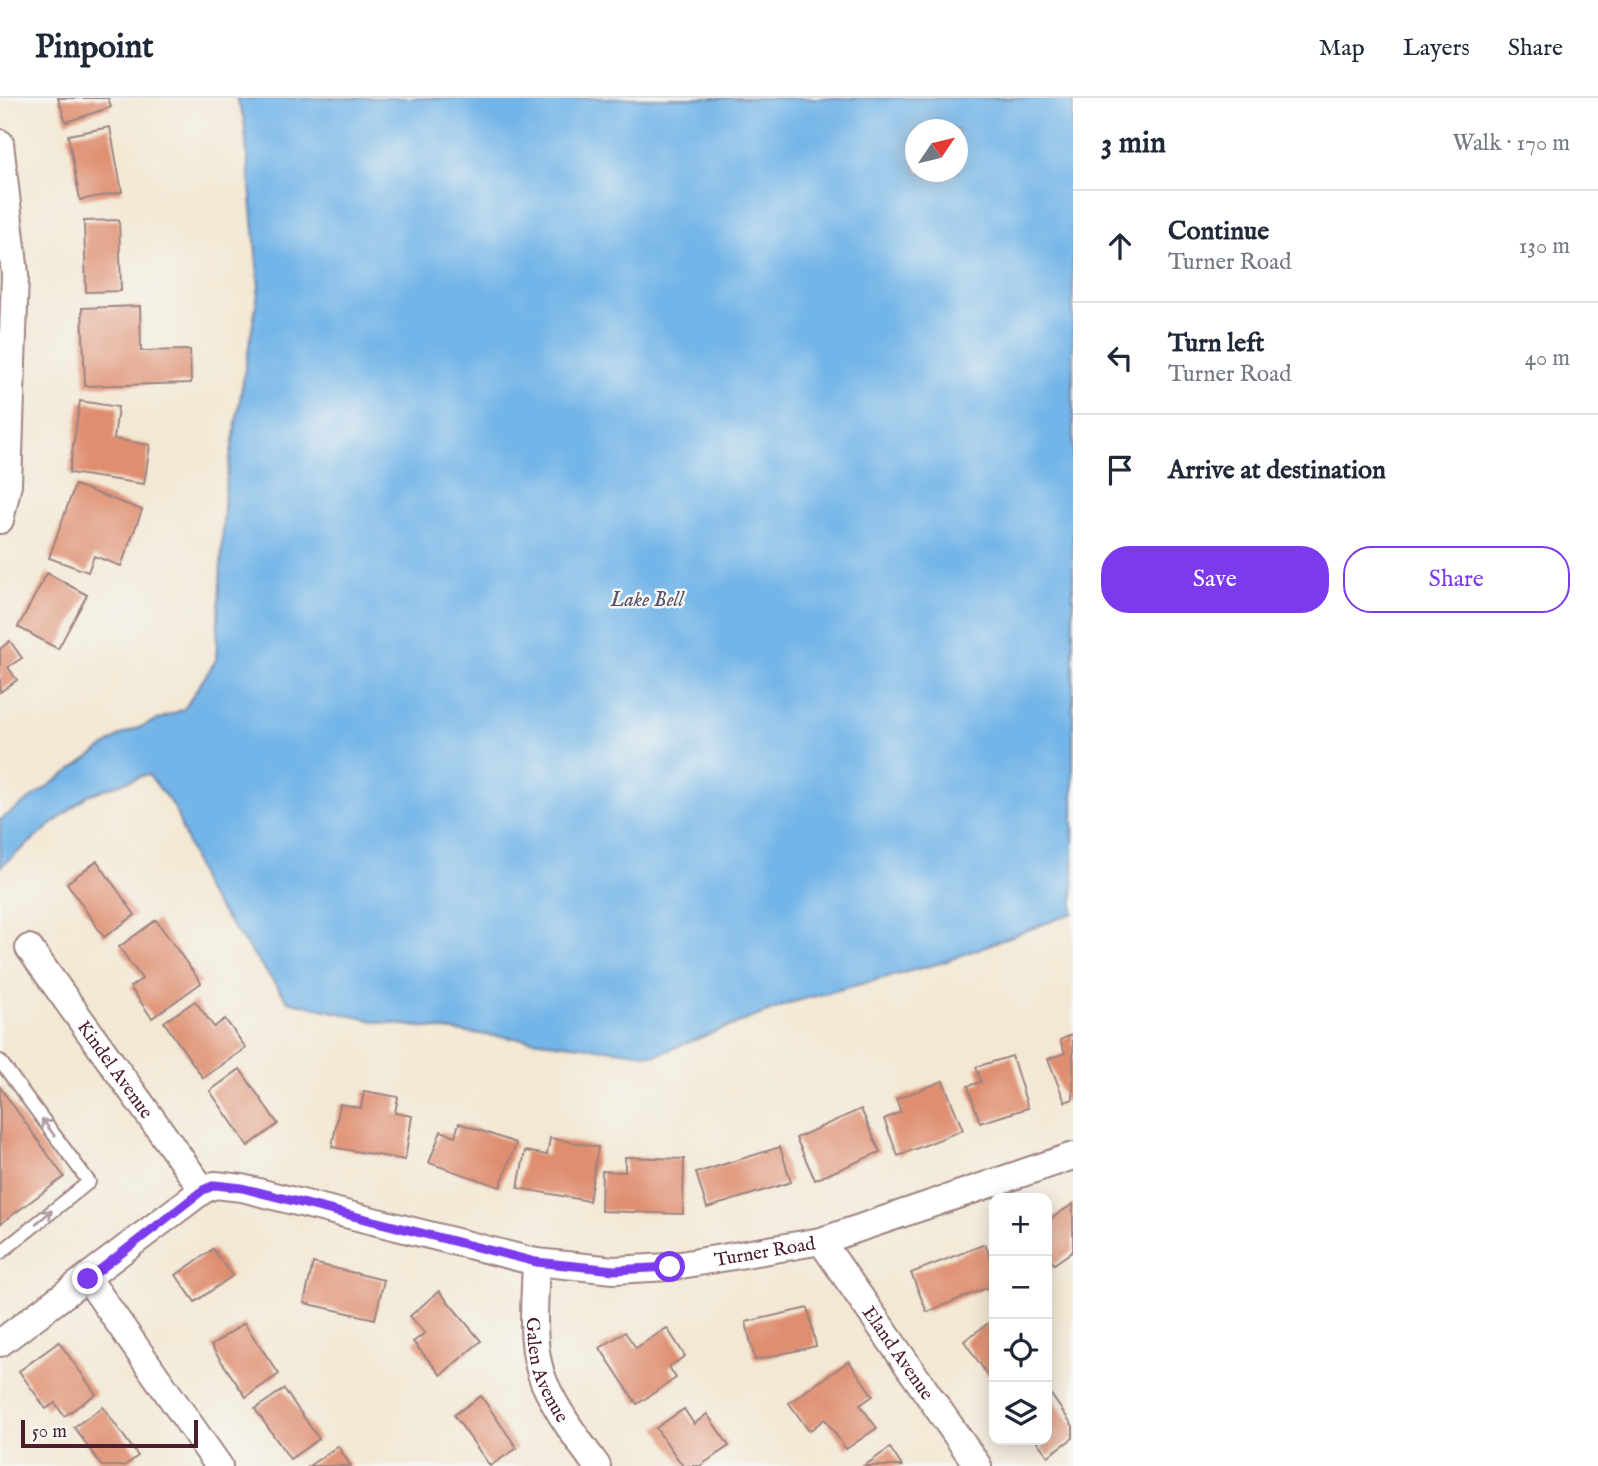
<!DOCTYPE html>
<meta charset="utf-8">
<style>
:root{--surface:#fff;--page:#f6f6f7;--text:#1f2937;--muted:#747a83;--line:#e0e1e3;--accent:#7c3aed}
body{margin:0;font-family:"IM FELL English",serif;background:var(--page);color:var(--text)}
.controls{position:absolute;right:21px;bottom:21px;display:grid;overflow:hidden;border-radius:14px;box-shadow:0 4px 18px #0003}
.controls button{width:63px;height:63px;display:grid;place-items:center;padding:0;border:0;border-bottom:2px solid var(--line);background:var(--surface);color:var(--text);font:35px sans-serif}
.compass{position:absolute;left:905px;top:21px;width:63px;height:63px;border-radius:50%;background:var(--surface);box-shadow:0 4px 18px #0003;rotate:55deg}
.scale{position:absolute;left:21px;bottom:18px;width:177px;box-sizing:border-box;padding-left:7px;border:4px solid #4a1f2b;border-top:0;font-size:19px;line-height:24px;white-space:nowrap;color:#4a1f2b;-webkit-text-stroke:5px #f6f6f2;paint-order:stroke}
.stop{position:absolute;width:21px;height:21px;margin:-16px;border:5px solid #7c3aed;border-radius:50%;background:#fff}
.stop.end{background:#7c3aed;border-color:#fff;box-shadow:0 2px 7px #0008}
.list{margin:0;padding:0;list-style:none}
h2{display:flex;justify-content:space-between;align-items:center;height:91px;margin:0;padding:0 28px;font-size:30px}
h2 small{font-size:23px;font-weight:400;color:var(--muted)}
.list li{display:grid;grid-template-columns:46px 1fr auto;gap:21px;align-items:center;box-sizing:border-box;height:112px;padding:0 28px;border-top:2px solid var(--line)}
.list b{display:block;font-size:26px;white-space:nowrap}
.list p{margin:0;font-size:23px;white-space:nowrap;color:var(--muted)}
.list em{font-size:23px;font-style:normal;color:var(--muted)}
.actions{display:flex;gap:14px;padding:21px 28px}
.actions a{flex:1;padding:16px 0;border:2px solid var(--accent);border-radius:28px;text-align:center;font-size:24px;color:var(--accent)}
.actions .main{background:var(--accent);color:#fff}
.icon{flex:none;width:38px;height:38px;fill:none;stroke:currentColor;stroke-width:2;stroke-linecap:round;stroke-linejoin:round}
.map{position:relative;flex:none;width:1073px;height:1368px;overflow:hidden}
header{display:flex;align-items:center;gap:42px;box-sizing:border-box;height:98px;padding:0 35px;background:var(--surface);border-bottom:2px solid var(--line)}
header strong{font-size:33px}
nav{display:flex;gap:38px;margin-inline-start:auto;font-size:24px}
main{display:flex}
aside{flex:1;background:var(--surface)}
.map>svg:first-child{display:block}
</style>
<header>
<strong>Pinpoint</strong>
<nav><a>Map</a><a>Layers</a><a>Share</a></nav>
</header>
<main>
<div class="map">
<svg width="1073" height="1368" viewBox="0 0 1073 1368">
<rect width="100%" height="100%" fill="#f6f6f2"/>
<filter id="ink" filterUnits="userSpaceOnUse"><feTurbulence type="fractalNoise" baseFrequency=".0143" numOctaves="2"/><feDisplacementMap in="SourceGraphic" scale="14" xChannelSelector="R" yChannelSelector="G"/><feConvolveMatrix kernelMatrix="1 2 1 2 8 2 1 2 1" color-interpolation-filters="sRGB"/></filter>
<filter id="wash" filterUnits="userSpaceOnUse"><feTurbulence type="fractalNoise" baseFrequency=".00686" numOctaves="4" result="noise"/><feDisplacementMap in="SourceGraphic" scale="28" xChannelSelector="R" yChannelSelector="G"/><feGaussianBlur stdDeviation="1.57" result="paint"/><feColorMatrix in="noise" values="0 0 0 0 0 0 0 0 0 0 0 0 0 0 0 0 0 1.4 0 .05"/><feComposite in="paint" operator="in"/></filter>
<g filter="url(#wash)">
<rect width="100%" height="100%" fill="#f3e8d4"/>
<path fill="#73b5e8" stroke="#5e6a8a" stroke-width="2" fill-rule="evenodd" d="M236 0H1073V815L944 864 793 904 656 957 379 924 288 903 205 792 174 709 148 676 88 697 0 769V722L121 637 184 611 216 562 225 390 259 189 244 20ZM916 32H958V74H916Z"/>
<g id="blocks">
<g fill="#df8e6f">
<path d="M58 0H108L111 9 66 24Z"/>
<path d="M110 29 122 94 80 102 68 37Z"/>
<path d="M119 122 121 193 86 194 84 123Z"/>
<path d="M140 208 141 253 190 252 191 285 85 288 82 210Z"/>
<path d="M80 303 118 309 114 341 150 347 144 386 69 375Z"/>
<path d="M75 387 142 412 121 468 94 458 88 474 49 460Z"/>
<path d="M47 475 87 497 58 551 18 529Z"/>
<path d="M10 543 22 560 8 569 17 582 0 594V551Z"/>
<path d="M97 763 135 817 104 839 67 785Z"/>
<path d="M156 822 201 885 152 920 130 889 142 881 119 849Z"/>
<path d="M195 903 214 929 225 921 246 950 203 980 164 924Z"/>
<path d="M1073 936V1001L1065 1004 1048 961 1065 955 1060 942Z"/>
<path d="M1012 958 1028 1010 980 1025 968 988 981 984 976 969Z"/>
<path d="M240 971 278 1026 248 1048 210 993Z"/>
<path d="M943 983 963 1032 898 1058 884 1021 901 1014 896 1001Z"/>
<path d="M0 989 64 1079 0 1126Z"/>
<path d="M364 993 398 999 395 1015 412 1018 405 1062 332 1049 340 1006 361 1010Z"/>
<path d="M861 1011 880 1054 815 1082 796 1040Z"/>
<path d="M459 1025 516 1045 500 1089 429 1065 441 1033 455 1038Z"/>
<path d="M550 1040 598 1049 589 1103 518 1090 525 1053 547 1057Z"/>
<path d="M780 1049 791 1084 707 1110 696 1075Z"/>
<path d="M625 1059 684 1061 683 1116 601 1113 602 1073 625 1074Z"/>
<path d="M1073 1106V1153L1054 1166 1047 1155V1123Z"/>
<path d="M985 1146 994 1169V1187L927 1214 911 1175Z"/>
<path d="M213 1151 232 1178 195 1204 176 1177Z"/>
<path d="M313 1165 384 1182 375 1221 304 1205Z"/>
<path d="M439 1193 481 1243 441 1277 413 1244 425 1235 410 1218Z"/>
<path d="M808 1210 816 1248 755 1262 746 1224Z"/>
<path d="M994 1221V1286L964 1243Z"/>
<path d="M244 1225 279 1276 246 1299 211 1248Z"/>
<path d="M667 1230 685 1258 669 1269 676 1280 637 1306 600 1250 625 1234 636 1250Z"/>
<path d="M59 1244 96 1296 64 1318 55 1305 46 1311 19 1273Z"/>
<path d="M849 1263 873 1298 860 1307 877 1330 846 1351 825 1321 809 1333 789 1305Z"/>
<path d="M284 1291 319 1341 290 1361 255 1311Z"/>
<path d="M1047 1291 1073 1328V1340L1048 1358 1036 1342H1047Z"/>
<path d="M481 1298 517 1350 490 1368 454 1317Z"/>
<path d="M103 1309 138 1358 124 1368H102L74 1329Z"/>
<path d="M684 1311 694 1326 707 1316 729 1348 700 1368H683L656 1330Z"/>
<path d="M338 1348 351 1368H309Z"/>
<path d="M890 1350 902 1368H864Z"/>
</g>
</g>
</g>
<g filter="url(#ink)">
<use href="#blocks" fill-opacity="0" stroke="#9e8480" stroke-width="2"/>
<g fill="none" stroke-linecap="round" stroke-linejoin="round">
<g stroke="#9e8480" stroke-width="16">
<path id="lane" d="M0 963 89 1084 0 1155"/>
</g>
<g stroke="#9e8480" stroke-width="30">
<g id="street">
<path d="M0 45 15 176 8 386 0 422"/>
<path id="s1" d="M29 850 203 1092"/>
<path id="s2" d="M821 1143 978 1368"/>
<path id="s3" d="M536 1164C535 1203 529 1248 544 1284 557 1314 578 1342 597 1368"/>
<path d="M88 1181 219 1368"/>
<path id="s4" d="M0 1245 203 1092 215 1087 242 1090 536 1164 614 1172 669 1169 821 1143 1073 1058"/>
</g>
</g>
<use href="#lane" stroke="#fff" stroke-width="12"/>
<use href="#street" stroke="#fff" stroke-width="26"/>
</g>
<defs><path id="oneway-shaft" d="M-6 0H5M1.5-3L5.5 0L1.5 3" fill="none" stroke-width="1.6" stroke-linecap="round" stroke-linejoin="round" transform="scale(1.75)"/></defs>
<g stroke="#ae9aa0">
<use href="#oneway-shaft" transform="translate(48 1029) rotate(-126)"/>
<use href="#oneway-shaft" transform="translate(44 1119) rotate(-39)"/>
</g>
</g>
<g fill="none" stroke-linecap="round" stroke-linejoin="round" filter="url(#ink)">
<path stroke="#7c3aed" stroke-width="9" d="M88 1181 203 1092 215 1087 242 1090 536 1164 614 1172 670 1169"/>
</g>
<g text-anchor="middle" stroke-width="5" stroke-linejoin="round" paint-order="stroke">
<g font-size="19" fill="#4a1f2b" stroke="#f6f6f2">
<text dy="7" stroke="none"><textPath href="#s1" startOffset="149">Kindel Avenue</textPath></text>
<text dy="7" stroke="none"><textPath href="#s4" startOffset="828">Turner Road</textPath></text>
<text dy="7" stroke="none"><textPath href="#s2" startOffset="136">Eland Avenue</textPath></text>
<text dy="7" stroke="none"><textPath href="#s3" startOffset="110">Galen Avenue</textPath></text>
</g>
<g font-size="21" font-style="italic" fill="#58546d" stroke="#f6f6f2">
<text x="647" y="508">Lake Bell</text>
</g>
</g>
</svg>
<div class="controls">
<button>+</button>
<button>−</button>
<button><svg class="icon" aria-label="locate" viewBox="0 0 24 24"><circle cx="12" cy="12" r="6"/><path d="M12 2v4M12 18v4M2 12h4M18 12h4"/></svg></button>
<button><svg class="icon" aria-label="layers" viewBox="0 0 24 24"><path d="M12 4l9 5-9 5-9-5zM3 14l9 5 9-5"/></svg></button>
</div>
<svg class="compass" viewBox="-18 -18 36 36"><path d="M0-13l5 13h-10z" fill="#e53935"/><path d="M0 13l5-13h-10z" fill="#747a83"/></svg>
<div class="scale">50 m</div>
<div class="stop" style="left:670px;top:1169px"></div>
<div class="stop end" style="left:88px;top:1181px"></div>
</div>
<aside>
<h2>3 min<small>Walk · 170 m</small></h2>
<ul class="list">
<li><svg class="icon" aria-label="ahead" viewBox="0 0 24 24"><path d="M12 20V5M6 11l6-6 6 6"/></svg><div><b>Continue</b><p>Turner Road</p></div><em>130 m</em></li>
<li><svg class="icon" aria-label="left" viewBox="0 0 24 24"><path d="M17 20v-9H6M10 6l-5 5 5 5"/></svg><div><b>Turn left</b><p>Turner Road</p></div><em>40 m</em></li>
<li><svg class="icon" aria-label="arrive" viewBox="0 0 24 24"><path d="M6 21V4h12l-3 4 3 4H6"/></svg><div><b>Arrive at destination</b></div></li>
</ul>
<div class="actions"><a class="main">Save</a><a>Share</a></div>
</aside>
</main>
